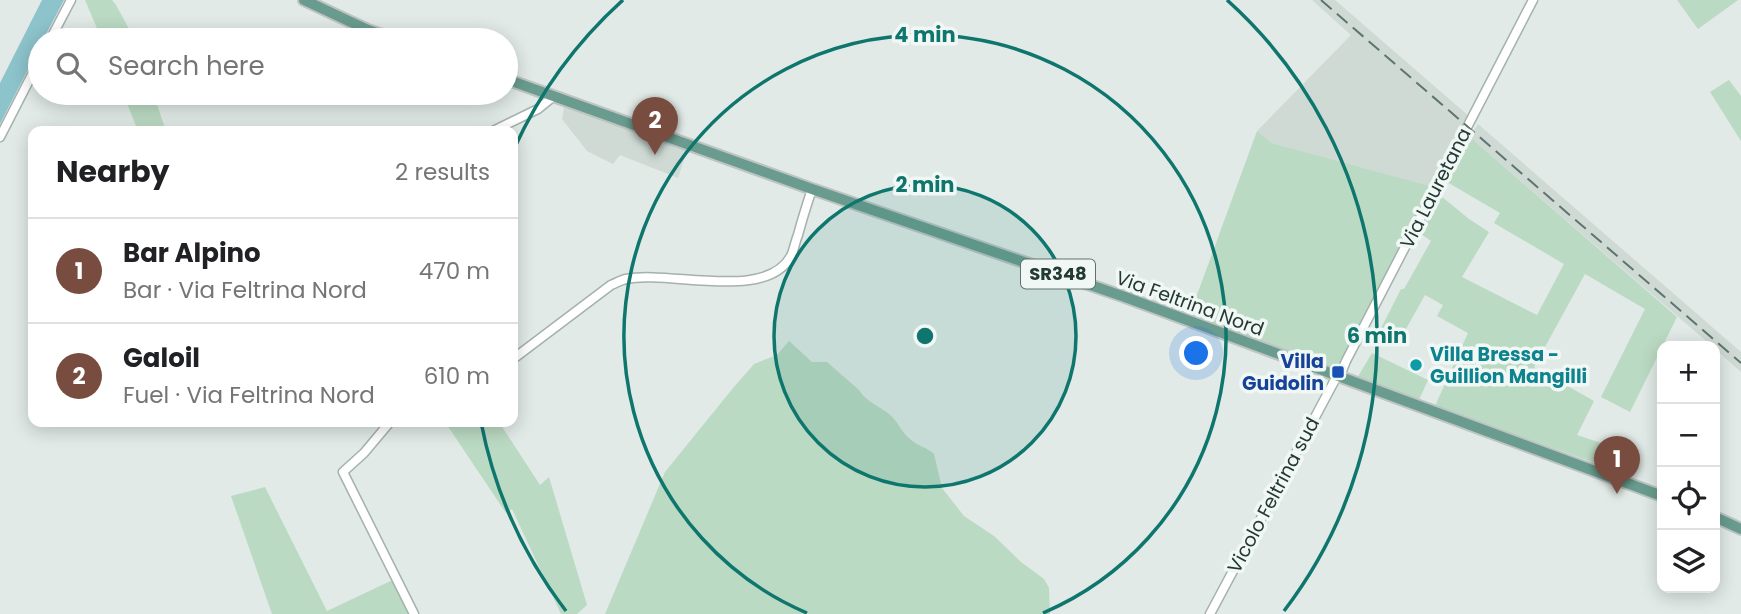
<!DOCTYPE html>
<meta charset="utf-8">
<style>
:root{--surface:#fff;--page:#f2f2f2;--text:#202124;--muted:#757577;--line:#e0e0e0;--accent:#794c40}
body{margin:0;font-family:Poppins,sans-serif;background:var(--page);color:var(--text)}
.controls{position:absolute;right:21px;bottom:21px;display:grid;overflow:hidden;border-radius:14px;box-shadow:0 4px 18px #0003}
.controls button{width:63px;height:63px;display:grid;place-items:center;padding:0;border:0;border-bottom:2px solid var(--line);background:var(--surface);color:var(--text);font:35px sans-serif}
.you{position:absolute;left:1197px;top:354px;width:24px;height:24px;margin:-18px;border:5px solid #fff;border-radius:50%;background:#1a73e8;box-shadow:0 0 0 10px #1a73e833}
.badge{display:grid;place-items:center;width:46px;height:46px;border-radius:50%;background:var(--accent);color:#fff;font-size:23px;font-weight:700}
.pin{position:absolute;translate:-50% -58px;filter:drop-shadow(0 2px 4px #0008)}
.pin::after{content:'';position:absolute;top:37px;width:24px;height:21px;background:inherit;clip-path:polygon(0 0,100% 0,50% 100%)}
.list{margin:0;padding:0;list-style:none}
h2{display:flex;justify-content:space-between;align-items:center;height:91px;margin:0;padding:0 28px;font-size:30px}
h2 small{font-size:23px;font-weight:400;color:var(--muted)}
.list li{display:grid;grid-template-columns:46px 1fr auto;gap:21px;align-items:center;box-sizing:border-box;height:105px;padding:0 28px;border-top:2px solid var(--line)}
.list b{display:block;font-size:26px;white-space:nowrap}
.list p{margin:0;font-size:23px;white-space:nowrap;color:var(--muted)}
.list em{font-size:23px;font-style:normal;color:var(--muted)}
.icon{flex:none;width:38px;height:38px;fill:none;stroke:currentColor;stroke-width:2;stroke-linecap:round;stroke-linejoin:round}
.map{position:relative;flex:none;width:1741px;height:614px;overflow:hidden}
.search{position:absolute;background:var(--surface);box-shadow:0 4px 18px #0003;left:28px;top:28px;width:490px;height:77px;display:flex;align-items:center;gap:18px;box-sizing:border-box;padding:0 24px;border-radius:38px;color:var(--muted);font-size:26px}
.panel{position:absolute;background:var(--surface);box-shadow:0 4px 18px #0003;left:28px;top:126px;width:490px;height:301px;border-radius:14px}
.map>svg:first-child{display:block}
</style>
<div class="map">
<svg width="1741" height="614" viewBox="0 0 1741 614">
<rect width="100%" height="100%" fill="#e1eae6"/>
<g fill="#cfdad5">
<path d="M1312 0H1335L1470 117 1434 187 1272 143 1257 131 1351 35Z"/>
<path d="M565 102 688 147 678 178 620 155 613 164 587 151 562 119Z"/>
<path d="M1478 124 1741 352V372L1715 349V346H1712L1470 137Z"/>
</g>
<g fill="#bbdac3">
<path d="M85 0H112L116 5 135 40H102Z"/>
<path d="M1677 0H1738L1698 29Z"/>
<path d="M1729 80 1741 96V141L1710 92Z"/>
<path d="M123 93H153L166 131H138Z"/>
<path d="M1257 131 1272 143 1434 187 1339 370 1190 314Z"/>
<path d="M1470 137 1677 317 1630 412 1601 397 1645 309 1585 274 1534 367 1594 401 1577 435 1601 443 1595 463 1435 406 1468 333 1437 316 1443 305 1425 295 1397 345 1377 336 1401 289H1404L1431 241 1417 231 1436 192 1469 219 1489 232 1462 277 1537 315 1564 264 1494 223 1500 213 1447 182Z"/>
<path d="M789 341 812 362H827L859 390C865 401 879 406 889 414 898 421 900 431 911 440 918 446 928 448 934 454L942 488 964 516 994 536 1021 562 1044 579 1049 588 1050 614H605L665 472 733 388 754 364 777 355Z"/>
<path d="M1372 353 1428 380 1418 402 1356 380Z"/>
<path d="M445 422H499L540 485 549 477 587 605 577 614H561L512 509 506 513Z"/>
<path d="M265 487 327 611 399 577 417 614H272L231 496Z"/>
</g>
<path fill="#8dc3cb" d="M42 0H64L43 40H40V46L0 124V83Z"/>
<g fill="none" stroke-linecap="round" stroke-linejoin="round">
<g stroke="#a4b1ad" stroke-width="11">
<g id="minor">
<path d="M50 40 71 0"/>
<path d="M493 131 538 109 554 96"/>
<path d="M0 137 40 59"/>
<path d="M513 359 611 285C616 283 621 280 626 279 670 270 766 302 791 256 794 250 795 242 798 235 802 220 807 204 812 189"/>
<path d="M1339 378 1346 361 1533 0"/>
<path d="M390 422 364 453 343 472 414 614"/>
<path d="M1210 614 1337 376"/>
</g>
</g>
<g stroke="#bdc4c2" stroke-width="14">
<g id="major">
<path d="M304 0 368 30 397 40"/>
<path d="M506 79 812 189 1125 297 1662 496"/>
<path d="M1715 517 1741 529"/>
</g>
</g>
<use href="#minor" stroke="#fff" stroke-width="8"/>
<use href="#major" stroke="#699c8e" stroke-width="10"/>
<path stroke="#5d756e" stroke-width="2" stroke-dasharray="14 7" stroke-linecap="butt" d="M1321 0 1741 363"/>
</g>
<circle cx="925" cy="336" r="151" fill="#0f766e" fill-opacity=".12"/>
<g fill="none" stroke="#0f766e" stroke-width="3.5">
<circle cx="925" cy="336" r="151"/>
<path d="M807 613A301 301 0 1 1 1043 613"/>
<path d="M566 611A452 452 0 0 1 481 422M514 149A452 452 0 0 1 623 0M1227 0A452 452 0 0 1 1284 611"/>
</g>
<circle fill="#0f9aa8" stroke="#f1f7f4" stroke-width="2.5" cx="1416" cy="365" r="7"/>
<rect fill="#1a4fb4" stroke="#f1f7f4" stroke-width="2.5" x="1331" y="365" width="14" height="14" rx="3.5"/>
<g text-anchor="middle" stroke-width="7" stroke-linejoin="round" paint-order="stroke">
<rect fill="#f1f7f4" stroke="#61726d" stroke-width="2" x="1021" y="259.5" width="74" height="29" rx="5"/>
<g font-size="18" font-weight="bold" fill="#233933">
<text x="1058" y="280">SR348</text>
</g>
<g font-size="19" fill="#233933" stroke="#f1f7f4">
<text transform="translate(1435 188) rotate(-63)" y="7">Via Lauretana</text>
<text transform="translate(1190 303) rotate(20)" y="7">Via Feltrina Nord</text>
<text transform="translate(1273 495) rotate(-62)" y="7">Vicolo Feltrina sud</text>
</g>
<g font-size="19" font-weight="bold" fill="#0d838f" stroke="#f1f7f4" text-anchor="start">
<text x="1430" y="361">Villa Bressa -<tspan x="1430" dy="22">Guillion Mangilli</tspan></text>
</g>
<g font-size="19" font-weight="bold" fill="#164399" stroke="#f1f7f4" text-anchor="end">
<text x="1324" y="368">Villa<tspan x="1324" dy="22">Guidolin</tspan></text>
</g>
</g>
<circle cx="925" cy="336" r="10" fill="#0f766e" stroke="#f1f7f4" stroke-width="3.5"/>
<g font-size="21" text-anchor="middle" font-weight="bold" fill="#0f766e" stroke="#f1f7f4" stroke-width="7" stroke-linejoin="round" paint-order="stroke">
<text x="925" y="42">4 min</text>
<text x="925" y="192">2 min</text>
<text x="1377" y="343">6 min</text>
</g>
</svg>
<div class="controls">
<button>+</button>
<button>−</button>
<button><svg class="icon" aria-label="locate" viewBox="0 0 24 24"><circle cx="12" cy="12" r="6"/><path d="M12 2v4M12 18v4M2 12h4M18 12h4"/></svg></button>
<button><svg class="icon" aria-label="layers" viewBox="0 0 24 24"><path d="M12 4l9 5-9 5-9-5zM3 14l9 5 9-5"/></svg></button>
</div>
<div class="you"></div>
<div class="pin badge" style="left:1617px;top:494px">1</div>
<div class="pin badge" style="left:655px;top:155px">2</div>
<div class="search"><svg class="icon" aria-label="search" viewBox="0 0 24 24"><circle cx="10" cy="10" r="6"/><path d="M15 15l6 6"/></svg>Search here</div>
<section class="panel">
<h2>Nearby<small>2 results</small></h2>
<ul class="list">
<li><span class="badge">1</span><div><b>Bar Alpino</b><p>Bar · Via Feltrina Nord</p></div><em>470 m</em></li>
<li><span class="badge">2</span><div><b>Galoil</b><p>Fuel · Via Feltrina Nord</p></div><em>610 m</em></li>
</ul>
</section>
</div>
